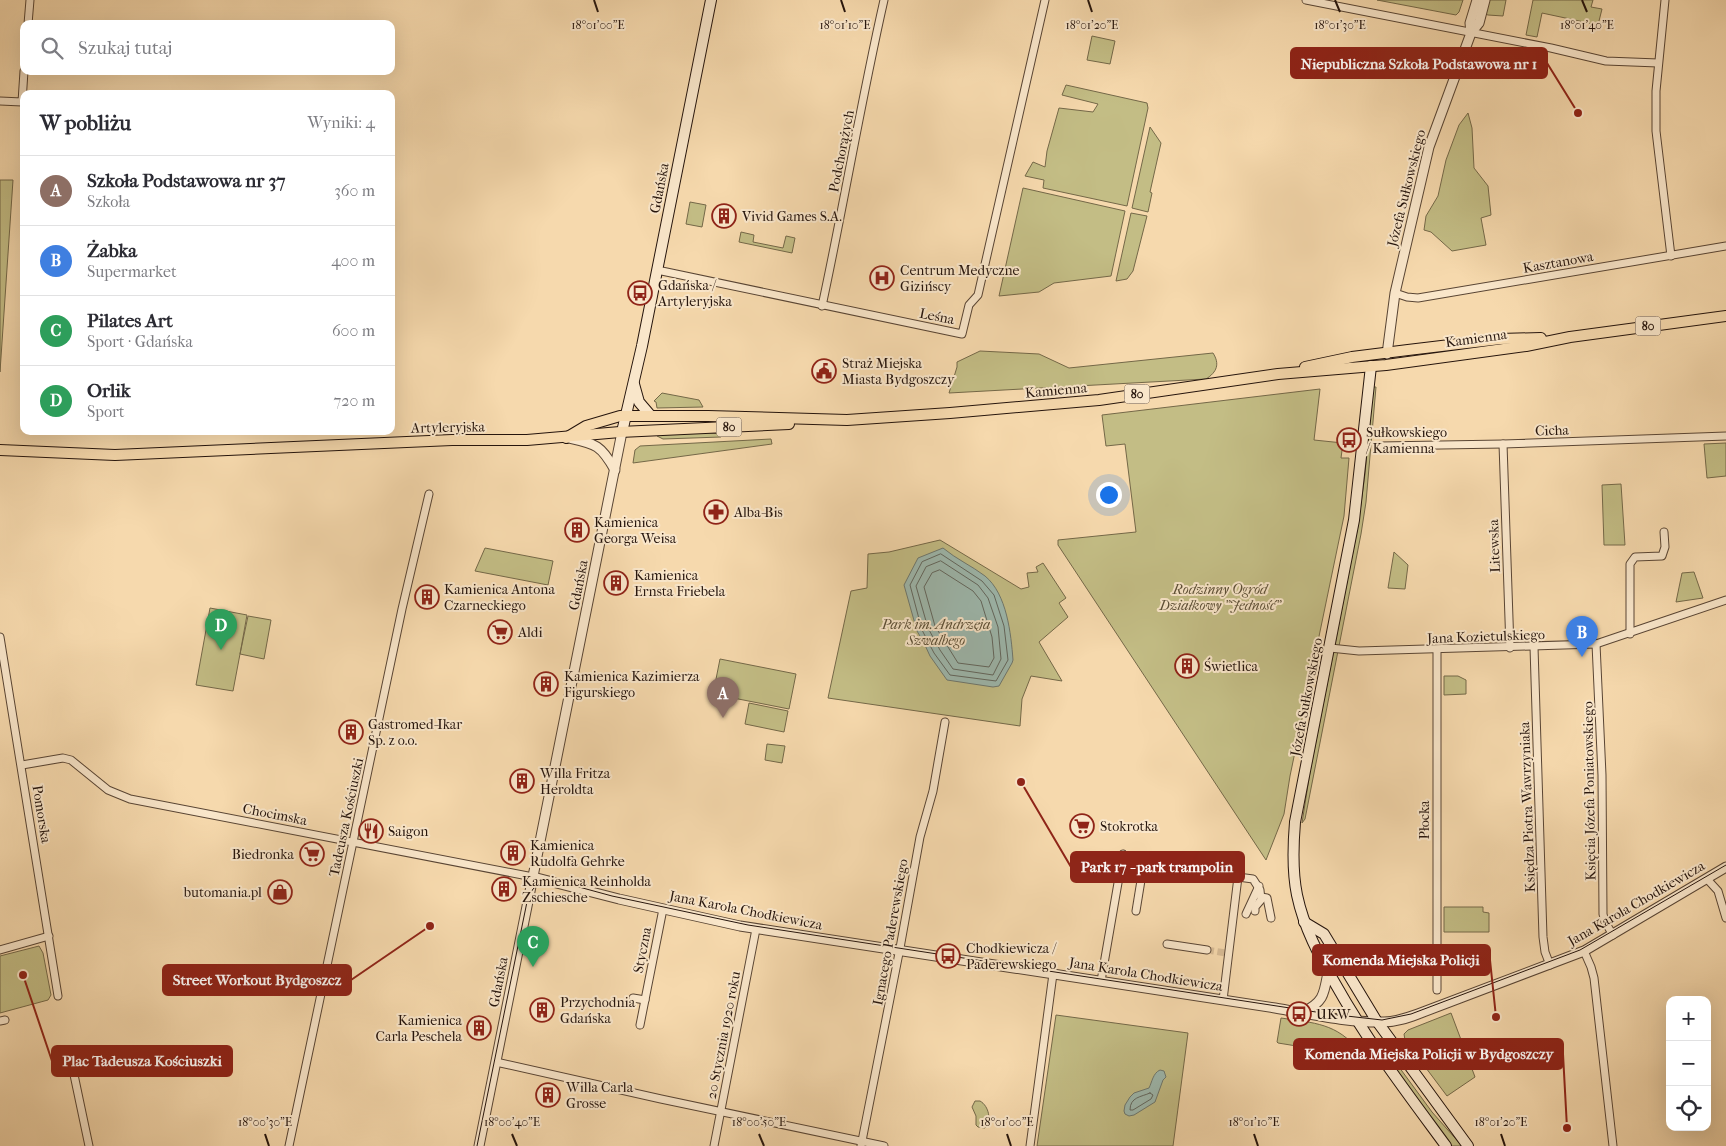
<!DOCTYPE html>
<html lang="pl">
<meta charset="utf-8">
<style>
:root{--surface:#fff;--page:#f2f2f3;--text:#2b2b33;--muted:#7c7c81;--line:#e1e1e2;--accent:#8f2418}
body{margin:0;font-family:"IM FELL French Canon",serif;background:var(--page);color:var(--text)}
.controls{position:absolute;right:15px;bottom:15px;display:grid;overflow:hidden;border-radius:10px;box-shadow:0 5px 20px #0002}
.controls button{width:45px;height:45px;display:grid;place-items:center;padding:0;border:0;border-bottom:1px solid var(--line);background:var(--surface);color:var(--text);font:25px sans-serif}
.you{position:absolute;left:1108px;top:494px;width:18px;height:18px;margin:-12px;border:4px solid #fff;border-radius:50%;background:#1a73e8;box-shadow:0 0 0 8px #1a73e833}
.badge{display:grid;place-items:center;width:32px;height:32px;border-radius:50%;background:var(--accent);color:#fff;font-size:16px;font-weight:700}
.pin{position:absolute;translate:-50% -41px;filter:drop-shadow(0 1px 2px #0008)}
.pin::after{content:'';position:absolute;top:26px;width:18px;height:15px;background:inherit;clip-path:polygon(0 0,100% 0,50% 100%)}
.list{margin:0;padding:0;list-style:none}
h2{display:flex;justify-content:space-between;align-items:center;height:65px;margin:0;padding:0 20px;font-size:21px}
h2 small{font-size:16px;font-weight:400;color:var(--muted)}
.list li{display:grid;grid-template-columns:32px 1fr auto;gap:15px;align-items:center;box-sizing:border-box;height:70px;padding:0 20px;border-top:1px solid var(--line)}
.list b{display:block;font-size:19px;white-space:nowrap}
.list p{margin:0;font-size:16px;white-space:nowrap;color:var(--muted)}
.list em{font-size:16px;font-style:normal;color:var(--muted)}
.icon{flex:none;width:28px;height:28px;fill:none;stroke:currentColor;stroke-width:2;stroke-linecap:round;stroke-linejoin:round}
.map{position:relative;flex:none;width:1726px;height:1146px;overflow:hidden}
.search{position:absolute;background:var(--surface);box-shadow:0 5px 20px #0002;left:20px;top:20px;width:375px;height:55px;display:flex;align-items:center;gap:12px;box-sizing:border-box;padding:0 18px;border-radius:10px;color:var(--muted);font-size:19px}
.panel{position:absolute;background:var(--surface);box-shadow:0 5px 20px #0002;left:20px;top:90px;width:375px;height:345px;border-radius:10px}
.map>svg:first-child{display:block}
</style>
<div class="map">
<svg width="1726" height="1146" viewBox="0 0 1726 1146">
<rect width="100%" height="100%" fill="#f6d9ad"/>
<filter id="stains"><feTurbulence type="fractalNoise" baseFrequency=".004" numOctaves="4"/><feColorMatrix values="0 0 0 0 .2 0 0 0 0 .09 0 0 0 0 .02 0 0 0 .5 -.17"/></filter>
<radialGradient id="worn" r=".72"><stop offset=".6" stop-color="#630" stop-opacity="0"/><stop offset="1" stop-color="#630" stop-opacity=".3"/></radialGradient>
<g fill="#c3bd85" stroke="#746848">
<path d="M1377 0H1463L1459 12 1456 15Z"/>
<path d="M1489 0H1506L1503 16 1488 15 1485 14Z"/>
<path d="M1533 0H1593L1591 7 1602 9 1598 25 1542 13 1537 37 1526 35Z"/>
<path d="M1092 36 1115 41 1110 64 1087 60Z"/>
<path d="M1066 85 1147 103 1148 108 1127 206 1043 188 1044 180 1025 176 1033 162 1045 167 1047 151 1059 108 1093 112 1098 104 1062 95Z"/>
<path d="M1468 113 1472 128 1474 168 1488 186 1491 215 1481 218 1486 245 1452 251 1431 232 1424 230 1426 216 1438 196 1446 160 1459 125Z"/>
<path d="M1150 127 1161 143 1150 192 1152 193 1148 212 1132 208Z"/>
<path d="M0 180H13L0 372Z"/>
<path d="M1023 188 1125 211 1111 276 1054 283 1039 292 999 296Z"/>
<path d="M690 202 706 205 702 227 686 224Z"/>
<path d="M1131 213 1147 216 1133 271 1127 279 1116 281Z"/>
<path d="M741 232 754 235 753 242 783 248 786 236 795 238 792 253 739 242Z"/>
<path d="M980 351 1039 354 1069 368 1213 353C1220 364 1217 372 1206 379L949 393 957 367V362Z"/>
<path d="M1373 387H1376L1366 502 1361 534 1305 819 1302 823 1310 772 1358 526 1365 474Z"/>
<path d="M1320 389 1314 440 1343 443 1341 458H1349L1344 516 1290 776 1284 814 1266 860 1058 545V540L1136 532 1125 444 1106 446 1102 415Z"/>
<path d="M662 393 699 400 703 407 657 408 656 402 654 401Z"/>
<path d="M701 432 722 434 721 437 663 439 657 436V434Z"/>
<path d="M771 439 772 444 633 463 635 450 640 446Z"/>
<path d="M1726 443V476L1707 478 1704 444Z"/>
<path d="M1621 484 1625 545H1604L1602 485Z"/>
<path d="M940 540 1021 589 1029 587 1027 573 1038 572 1036 567 1043 563 1066 598 1059 603 1068 617 1039 642 1062 681 1031 676 1022 699 1020 726 828 698 851 591 867 588 868 554 889 552Z"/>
<path d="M485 548 553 561 548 585 475 571Z"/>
<path d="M1394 552 1408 565 1405 589 1388 588Z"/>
<path d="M1694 572 1703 598 1676 602 1682 573Z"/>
<path d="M210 608 247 615 240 654 248 616 271 620 264 659 240 654 233 691 196 685Z"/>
<path d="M720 659 796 674 789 709 713 694Z"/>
<path d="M1444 676H1458L1466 680V694L1444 695Z"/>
<path d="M749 703 788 711 784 732 745 724Z"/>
<path d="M767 744 785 746 782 763 765 760Z"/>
<path d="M1444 907H1483V912L1489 913V932H1444Z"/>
<path d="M39 946 43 953 51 995 48 1000 0 1013V956Z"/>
<path d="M1451 1013 1475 1077 1447 1096 1405 1040 1404 1034 1408 1030Z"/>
<path d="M1056 1015 1188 1033 1173 1146H1037Z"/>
<path d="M1281 1018C1314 1023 1337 1023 1359 1051L1354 1056 1358 1062 1362 1063 1365 1061 1368 1063 1363 1066 1360 1065 1352 1055 1278 1043 1277 1042Z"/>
<path d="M1388 1052 1432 1112 1462 1146H1451L1384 1055Z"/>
<path d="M975 1101H980C989 1106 992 1121 985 1128L978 1127 976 1125V1116L972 1107Z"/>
</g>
<g fill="#9db9af" stroke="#6d776e">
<path d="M943 548C956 559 972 566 985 576 1007 594 1011 634 1013 660L1012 663 999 686 993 687 947 680 930 656 924 643 917 631 904 585 918 558Z"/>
<path d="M1160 1070 1164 1071 1166 1077 1163 1080 1155 1102 1134 1115 1129 1116 1125 1114 1124 1111 1125 1105 1130 1097 1134 1093 1149 1088C1152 1082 1153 1073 1160 1070Z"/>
</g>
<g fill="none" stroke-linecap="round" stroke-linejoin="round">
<g stroke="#61665e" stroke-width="1">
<path d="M941 554 982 581 994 595 1004 626 1008 660 996 681 950 675 934 653 922 630 910 585 922 562Z"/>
<path d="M941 561 978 585 988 598 998 627 1001 659 993 675 953 669 940 650 928 628 916 586 926 567Z"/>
<path d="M940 570 973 591 981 601 992 637 994 658 989 667 958 663 935 626 924 587 932 573Z"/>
<path d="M1150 1093 1153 1095 1151 1099 1133 1110H1130C1130 1097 1141 1097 1150 1093Z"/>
</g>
<path stroke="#d7bb95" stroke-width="7" stroke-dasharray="7 3.5" stroke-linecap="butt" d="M1207 950 1226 953"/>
<g stroke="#594534" stroke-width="9">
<g id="minor">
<path d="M1306 0 1551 48 1606 61 1658 63"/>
<path d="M1665 0 1656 91V131L1671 256"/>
<path d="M28 24 30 0"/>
<path d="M0 101 22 102 24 71"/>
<path d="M657 270 962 334 969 305 978 295 1045 0"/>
<path d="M1395 293 1407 297 1418 298 1726 246"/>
<path d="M822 306C844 204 861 101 884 0"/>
<path d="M1503 444 1510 648"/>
<path d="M1379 446 1503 444 1726 436"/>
<path d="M1630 634V564L1635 557 1662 556 1665 547 1664 532"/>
<path d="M0 637 58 996"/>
<path d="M1596 644 1602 775 1603 914 1605 922 1613 935"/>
<path d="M1534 647 1543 937 1545 952 1550 965"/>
<path d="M1330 648 1359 651 1596 644 1726 600"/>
<path d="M1437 650V990"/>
<path d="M22 765 63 758 71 760 108 790 130 799 533 877"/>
<path d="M1122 859 1238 877 1223 1000"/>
<path d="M1238 877 1253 879 1260 890 1261 900 1255 907V911"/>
<path d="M1707 879 1718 891 1726 918"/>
<path d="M1261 897 1267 898 1271 918"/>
<path d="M1136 911 1144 862"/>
<path d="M1246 914 1259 886"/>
<path d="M1167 944 1207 950"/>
<path d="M0 950 49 936"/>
<path d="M1584 951 1591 967 1594 978 1613 1146"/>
<path d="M1101 981 1123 854"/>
<path d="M633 998 645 1000"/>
<path d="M0 1021 5 1020"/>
<path d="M640 1025 663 909"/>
<path d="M496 1062 661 1099 884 1146"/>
<path d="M73 1070 89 1146"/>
<path d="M289 1146 402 609 429 494"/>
<path d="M714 1146 756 929"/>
<path d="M861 1146 900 948 920 837 933 791 945 722"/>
<path d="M1030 1146 1053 974"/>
</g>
</g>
<g stroke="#594534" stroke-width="11">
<g id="tertiary">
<path d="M1471 33 1470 23 1477 0"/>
<path d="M1387 354 1395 293 1429 147 1471 33 1479 23 1485 0"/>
<path d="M569 438C596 444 601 445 615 470"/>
<path d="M533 877 619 899 740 926 1275 1008C1310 1014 1348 1023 1384 1022 1396 1022 1407 1018 1418 1014L1584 951 1726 867"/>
<path d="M1303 1012C1324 1002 1324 994 1328 972"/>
<path d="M479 1146 622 432"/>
</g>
</g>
<g stroke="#25140c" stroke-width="12">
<g id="secondary">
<path d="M1371 366 1354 520 1295 822C1293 846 1292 871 1297 895 1304 928 1319 956 1336 985 1368 1042 1407 1093 1446 1146"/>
<path d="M634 384 639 402 651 416"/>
<path d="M622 432 642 346 711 0"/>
<path d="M1304 922 1324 934 1376 1020 1468 1146"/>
</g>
</g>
<g stroke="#25140c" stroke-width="12">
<g id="primary">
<path d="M1305 367 1352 357 1408 350 1500 339 1541 338"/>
<path d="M566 438 586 426 620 416H708L847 420 950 413 1099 400 1278 374 1386 365 1526 346 1570 337 1726 316"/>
<path d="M0 450 115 455 452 440H527L620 432 789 424"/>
</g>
</g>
<use href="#minor" stroke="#f9e6ca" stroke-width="7"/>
<use href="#tertiary" stroke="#f9e6ca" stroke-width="9"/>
<use href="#secondary" stroke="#f9e6ca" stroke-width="10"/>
<use href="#primary" stroke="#f6d9ad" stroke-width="10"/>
<path stroke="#25140c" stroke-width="1" d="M477 1146 528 897 533 889 539 884 547 881H557L612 896 748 925 1329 1014 1382 1020 1411 1014 1580 950 1726 865"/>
</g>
<path fill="none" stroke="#25140c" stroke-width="2" d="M594 0 598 12M841 0 845 12M1088 0 1092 12M1335 0 1340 12M1582 0 1587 12M265 1134 269 1146M512 1134 517 1146M759 1134 764 1146M1007 1134 1011 1146M1254 1134 1258 1146M1501 1134 1505 1146"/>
<defs>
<g id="building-ring" transform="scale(1.25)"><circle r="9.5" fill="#f9e6ca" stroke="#8f2418" stroke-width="1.5"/><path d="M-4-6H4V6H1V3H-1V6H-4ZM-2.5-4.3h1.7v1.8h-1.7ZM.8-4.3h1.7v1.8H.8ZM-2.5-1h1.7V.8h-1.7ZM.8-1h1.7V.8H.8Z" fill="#8f2418"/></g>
<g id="hospital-ring" transform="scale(1.25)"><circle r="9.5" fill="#f9e6ca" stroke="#8f2418" stroke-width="1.5"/><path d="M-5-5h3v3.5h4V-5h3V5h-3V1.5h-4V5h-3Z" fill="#8f2418"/></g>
<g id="bus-ring" transform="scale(1.25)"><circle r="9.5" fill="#f9e6ca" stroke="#8f2418" stroke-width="1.5"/><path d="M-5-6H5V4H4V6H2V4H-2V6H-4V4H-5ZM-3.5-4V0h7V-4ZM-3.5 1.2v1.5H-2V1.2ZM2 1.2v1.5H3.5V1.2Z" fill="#8f2418"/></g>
<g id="civic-ring" transform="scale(1.25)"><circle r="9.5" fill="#f9e6ca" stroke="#8f2418" stroke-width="1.5"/><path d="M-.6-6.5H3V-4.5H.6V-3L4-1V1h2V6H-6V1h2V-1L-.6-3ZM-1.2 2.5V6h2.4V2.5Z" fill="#8f2418"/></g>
<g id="pharmacy-ring" transform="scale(1.25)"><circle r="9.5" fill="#f9e6ca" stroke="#8f2418" stroke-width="1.5"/><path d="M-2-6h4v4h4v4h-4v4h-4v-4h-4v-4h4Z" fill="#8f2418"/></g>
<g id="supermarket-ring" transform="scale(1.25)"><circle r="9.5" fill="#f9e6ca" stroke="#8f2418" stroke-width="1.5"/><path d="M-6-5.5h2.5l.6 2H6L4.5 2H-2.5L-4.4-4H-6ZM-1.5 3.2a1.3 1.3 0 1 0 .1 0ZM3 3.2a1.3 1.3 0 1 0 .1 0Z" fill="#8f2418"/></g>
<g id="restaurant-ring" transform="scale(1.25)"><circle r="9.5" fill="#f9e6ca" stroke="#8f2418" stroke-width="1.5"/><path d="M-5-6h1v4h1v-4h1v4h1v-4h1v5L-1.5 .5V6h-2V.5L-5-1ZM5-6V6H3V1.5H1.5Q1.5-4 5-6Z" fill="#8f2418"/></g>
<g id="shop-ring" transform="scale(1.25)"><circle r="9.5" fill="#f9e6ca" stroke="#8f2418" stroke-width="1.5"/><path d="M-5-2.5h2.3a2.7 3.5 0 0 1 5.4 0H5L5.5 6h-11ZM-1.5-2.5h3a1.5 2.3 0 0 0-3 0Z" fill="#8f2418"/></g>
</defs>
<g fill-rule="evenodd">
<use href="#building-ring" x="724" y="216"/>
<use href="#hospital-ring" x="882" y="278"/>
<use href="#bus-ring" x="640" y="293"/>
<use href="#civic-ring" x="824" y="371"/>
<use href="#bus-ring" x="1349" y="440"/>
<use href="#pharmacy-ring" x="716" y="512"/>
<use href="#building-ring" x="577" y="530"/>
<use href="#building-ring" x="616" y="583"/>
<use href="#building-ring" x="427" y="597"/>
<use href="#supermarket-ring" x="500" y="632"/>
<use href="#building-ring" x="1187" y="666"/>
<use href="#building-ring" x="546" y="684"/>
<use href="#building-ring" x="351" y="732"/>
<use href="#building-ring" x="522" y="781"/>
<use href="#supermarket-ring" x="1082" y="826"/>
<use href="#restaurant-ring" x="371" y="831"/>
<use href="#building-ring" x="513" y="853"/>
<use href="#supermarket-ring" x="312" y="854"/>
<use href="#building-ring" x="504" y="889"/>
<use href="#shop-ring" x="280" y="892"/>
<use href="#bus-ring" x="948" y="956"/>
<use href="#building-ring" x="542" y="1010"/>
<use href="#bus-ring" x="1299" y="1014"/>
<use href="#building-ring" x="479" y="1028"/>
<use href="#building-ring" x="548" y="1095"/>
</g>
<g text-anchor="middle" stroke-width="4" stroke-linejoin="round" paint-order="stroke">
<g fill="#f9e6ca" stroke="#655345" stroke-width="1">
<rect x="1635.5" y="316.5" width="25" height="19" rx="4"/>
<rect x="1124.5" y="384.5" width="25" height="19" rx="4"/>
<rect x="716.5" y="417.5" width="25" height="19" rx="4"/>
</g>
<g font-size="12" font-weight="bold" fill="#25140c">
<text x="1648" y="330">80</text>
<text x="1137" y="398">80</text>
<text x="729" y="431">80</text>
</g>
<g font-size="14" fill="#25140c" stroke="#f9e6ca">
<text transform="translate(841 151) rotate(-79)" y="5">Podchorążych</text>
<text transform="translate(659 188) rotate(-79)" y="5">Gdańska</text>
<text transform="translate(1406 188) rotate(-76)" y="5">Józefa Sułkowskiego</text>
<text transform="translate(1558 262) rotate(-10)" y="5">Kasztanowa</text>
<text transform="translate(937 316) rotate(11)" y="5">Leśna</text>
<text transform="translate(1476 338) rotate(-8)" y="5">Kamienna</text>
<text transform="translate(1056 390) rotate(-5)" y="5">Kamienna</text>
<text transform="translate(448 427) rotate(-1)" y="5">Artyleryjska</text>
<text transform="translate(1552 430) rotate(-2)" y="5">Cicha</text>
<text transform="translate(1494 546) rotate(-92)" y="5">Litewska</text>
<text transform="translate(578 585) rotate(-79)" y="5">Gdańska</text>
<text transform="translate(1486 636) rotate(-2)" y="5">Jana Kozietulskiego</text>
<text transform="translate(1306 697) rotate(-79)" y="5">Józefa Sułkowskiego</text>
<text transform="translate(1589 791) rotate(-91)" y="5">Księcia Józefa Poniatowskiego</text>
<text transform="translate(1527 807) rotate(-92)" y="5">Księdza Piotra Wawrzyniaka</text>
<text transform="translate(42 814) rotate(81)" y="5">Pomorska</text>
<text transform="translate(275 814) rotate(11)" y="5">Chocimska</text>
<text transform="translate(346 817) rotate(-78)" y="5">Tadeusza Kościuszki</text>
<text transform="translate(1424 820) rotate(-90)" y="5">Płocka</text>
<text transform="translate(1636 903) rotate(-30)" y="5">Jana Karola Chodkiewicza</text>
<text transform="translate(746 910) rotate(11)" y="5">Jana Karola Chodkiewicza</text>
<text transform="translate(890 932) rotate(-80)" y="5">Ignacego Paderewskiego</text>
<text transform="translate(642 950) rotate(-79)" y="5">Styczna</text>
<text transform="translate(1146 974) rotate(9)" y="5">Jana Karola Chodkiewicza</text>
<text transform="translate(498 982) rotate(-79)" y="5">Gdańska</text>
<text transform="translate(723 1035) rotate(-79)" y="5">20 Stycznia 1920 roku</text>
</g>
<g font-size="14" fill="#25140c" stroke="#f9e6ca" text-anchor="start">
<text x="742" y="221">Vivid Games S.A.</text>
<text x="900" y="275">Centrum Medyczne<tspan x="900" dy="16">Gizińscy</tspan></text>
<text x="658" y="290">Gdańska /<tspan x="658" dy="16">Artyleryjska</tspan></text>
<text x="842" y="368">Straż Miejska<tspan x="842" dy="16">Miasta Bydgoszczy</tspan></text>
<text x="1366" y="437">Sułkowskiego<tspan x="1366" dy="16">/ Kamienna</tspan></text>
<text x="734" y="517">Alba-Bis</text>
<text x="594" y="527">Kamienica<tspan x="594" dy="16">Georga Weisa</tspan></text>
<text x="634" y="580">Kamienica<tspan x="634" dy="16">Ernsta Friebela</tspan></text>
<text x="444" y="594">Kamienica Antona<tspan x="444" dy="16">Czarneckiego</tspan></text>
<text x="518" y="637">Aldi</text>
<text x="1204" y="671">Świetlica</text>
<text x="564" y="681">Kamienica Kazimierza<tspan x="564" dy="16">Figurskiego</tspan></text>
<text x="368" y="729">Gastromed-Ikar<tspan x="368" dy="16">Sp. z o.o.</tspan></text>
<text x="540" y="778">Willa Fritza<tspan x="540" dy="16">Heroldta</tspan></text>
<text x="1100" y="831">Stokrotka</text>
<text x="388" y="836">Saigon</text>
<text x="530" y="850">Kamienica<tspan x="530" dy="16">Rudolfa Gehrke</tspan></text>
<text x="294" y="859" text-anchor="end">Biedronka</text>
<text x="522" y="886">Kamienica Reinholda<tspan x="522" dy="16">Zschiesche</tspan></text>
<text x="262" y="897" text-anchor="end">butomania.pl</text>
<text x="966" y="953">Chodkiewicza /<tspan x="966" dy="16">Paderewskiego</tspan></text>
<text x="560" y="1007">Przychodnia<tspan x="560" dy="16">Gdańska</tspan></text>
<text x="1316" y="1019">UKW</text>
<text x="462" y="1025" text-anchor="end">Kamienica<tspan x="462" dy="16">Carla Peschela</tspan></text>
<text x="566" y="1092">Willa Carla<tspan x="566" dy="16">Grosse</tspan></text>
</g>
<g font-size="14" font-style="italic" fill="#5c4f36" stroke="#f9e6ca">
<text x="1220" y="594">Rodzinny Ogród<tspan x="1220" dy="16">Działkowy "Jedność"</tspan></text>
<text x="936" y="629">Park im. Andrzeja<tspan x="936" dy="16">Szwalbego</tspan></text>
</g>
</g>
<g font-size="12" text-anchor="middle" fill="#25140c" stroke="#f9e6ca" stroke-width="4" stroke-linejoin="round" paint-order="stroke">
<text x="1092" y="29">18°01'20"E</text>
<text x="598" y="29">18°01'00"E</text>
<text x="845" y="29">18°01'10"E</text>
<text x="1340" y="29">18°01'30"E</text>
<text x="1587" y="29">18°01'40"E</text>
<text x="265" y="1126">18°00'30"E</text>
<text x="512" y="1126">18°00'40"E</text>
<text x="759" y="1126">18°00'50"E</text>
<text x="1007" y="1126">18°01'00"E</text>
<text x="1254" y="1126">18°01'10"E</text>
<text x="1501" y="1126">18°01'20"E</text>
</g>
<path fill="none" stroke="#8f2418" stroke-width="2" d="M1578 113L1547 63M1021 782L1071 867M1496 1017L1490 960M430 926L351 980M1567 1128L1563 1054M23 975L52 1061"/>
<g fill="#8f2418" stroke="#f9e6ca" stroke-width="2">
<circle cx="1578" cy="113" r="5"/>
<circle cx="1021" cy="782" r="5"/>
<circle cx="1496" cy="1017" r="5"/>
<circle cx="430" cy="926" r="5"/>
<circle cx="1567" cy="1128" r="5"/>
<circle cx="23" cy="975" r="5"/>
</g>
<g fill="#8f2418" stroke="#8f2418" stroke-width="2">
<rect x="1291" y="48" width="256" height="30" rx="5"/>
<rect x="1071" y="852" width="173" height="30" rx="5"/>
<rect x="1313" y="945" width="177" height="30" rx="5"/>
<rect x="163" y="965" width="188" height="30" rx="5"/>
<rect x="1294" y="1039" width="269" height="30" rx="5"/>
<rect x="52" y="1046" width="180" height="30" rx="5"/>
</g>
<g font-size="15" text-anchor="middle" font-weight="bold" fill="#fff">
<text x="1419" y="69">Niepubliczna Szkoła Podstawowa nr 1</text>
<text x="1157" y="872">Park 17 - park trampolin</text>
<text x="1401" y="965">Komenda Miejska Policji</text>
<text x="257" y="985">Street Workout Bydgoszcz</text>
<text x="1429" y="1059">Komenda Miejska Policji w Bydgoszczy</text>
<text x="142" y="1066">Plac Tadeusza Kościuszki</text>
</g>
<rect width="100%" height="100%" filter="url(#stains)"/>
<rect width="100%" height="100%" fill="url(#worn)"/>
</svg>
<div class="controls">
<button>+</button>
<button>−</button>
<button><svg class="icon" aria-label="locate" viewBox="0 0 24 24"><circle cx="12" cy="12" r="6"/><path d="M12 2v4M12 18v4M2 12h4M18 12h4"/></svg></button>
</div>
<div class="you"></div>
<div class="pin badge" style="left:723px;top:718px;background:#8d6e63">A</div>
<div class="pin badge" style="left:1582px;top:657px;background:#3f7fe0">B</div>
<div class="pin badge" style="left:533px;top:967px;background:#2e9e5b">C</div>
<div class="pin badge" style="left:221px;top:650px;background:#2e9e5b">D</div>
<div class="search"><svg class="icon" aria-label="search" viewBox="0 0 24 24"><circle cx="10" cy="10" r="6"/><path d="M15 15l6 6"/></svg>Szukaj tutaj</div>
<section class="panel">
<h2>W pobliżu<small>Wyniki: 4</small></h2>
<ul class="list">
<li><span class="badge" style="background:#8d6e63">A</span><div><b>Szkoła Podstawowa nr 37</b><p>Szkoła</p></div><em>360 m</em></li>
<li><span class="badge" style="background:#3f7fe0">B</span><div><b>Żabka</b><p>Supermarket</p></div><em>400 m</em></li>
<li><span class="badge" style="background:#2e9e5b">C</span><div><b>Pilates Art</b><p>Sport · Gdańska</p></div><em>600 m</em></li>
<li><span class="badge" style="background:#2e9e5b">D</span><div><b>Orlik</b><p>Sport</p></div><em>720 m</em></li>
</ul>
</section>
</div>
